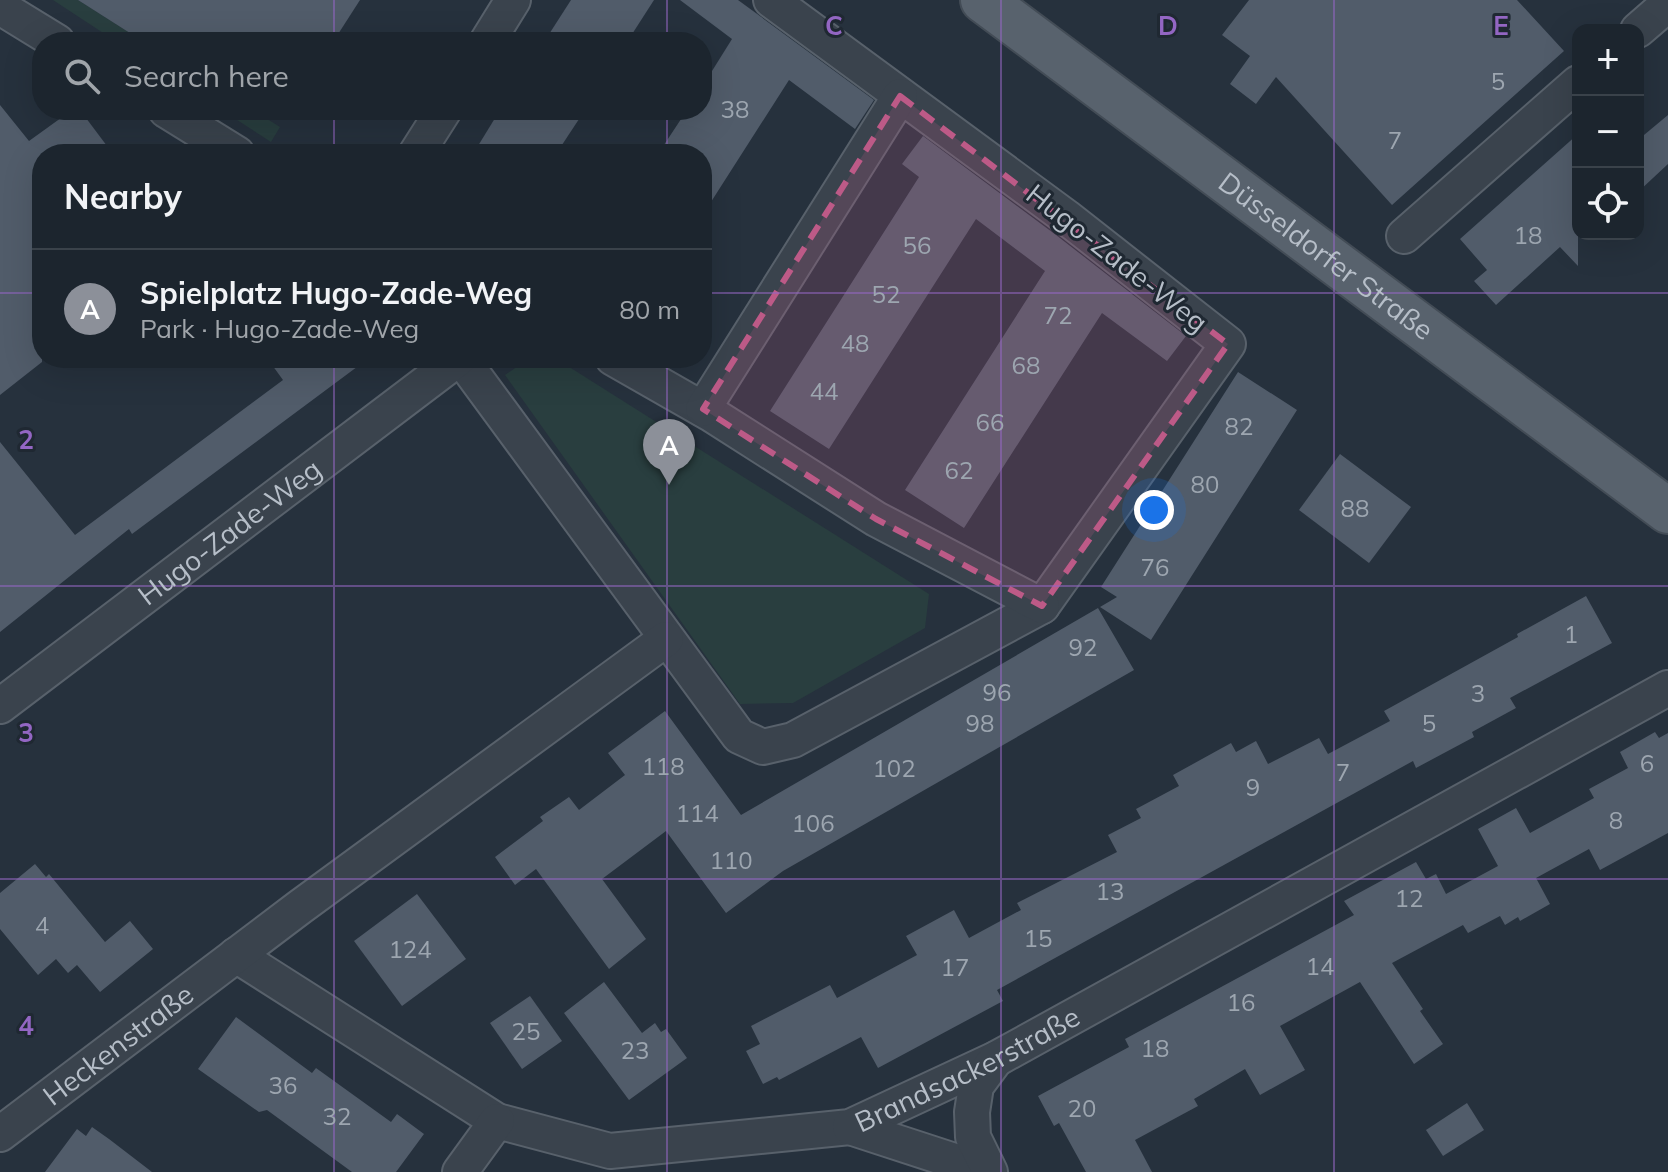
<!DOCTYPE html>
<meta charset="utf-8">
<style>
:root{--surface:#1c252e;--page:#252d36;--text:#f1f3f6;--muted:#a0a5aa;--line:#3a424a;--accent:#8c9099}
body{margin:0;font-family:Mulish,sans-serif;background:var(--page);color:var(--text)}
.controls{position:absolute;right:24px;top:24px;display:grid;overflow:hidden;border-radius:16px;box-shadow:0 8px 32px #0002}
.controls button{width:72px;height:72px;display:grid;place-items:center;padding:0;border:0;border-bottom:2px solid var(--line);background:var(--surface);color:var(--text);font:40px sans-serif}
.you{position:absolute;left:1154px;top:510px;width:28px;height:28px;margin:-20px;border:6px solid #fff;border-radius:50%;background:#1a73e8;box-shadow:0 0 0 12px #1a73e833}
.badge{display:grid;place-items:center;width:52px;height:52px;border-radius:50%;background:var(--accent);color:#fff;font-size:26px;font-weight:700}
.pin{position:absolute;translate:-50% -66px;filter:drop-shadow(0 2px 4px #0008)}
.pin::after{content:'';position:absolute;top:42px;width:28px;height:24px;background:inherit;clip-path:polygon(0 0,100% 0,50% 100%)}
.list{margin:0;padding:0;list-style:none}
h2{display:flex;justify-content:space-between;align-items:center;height:104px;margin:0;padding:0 32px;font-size:34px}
h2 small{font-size:26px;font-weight:400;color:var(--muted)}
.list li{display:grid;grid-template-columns:52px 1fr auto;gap:24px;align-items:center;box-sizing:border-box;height:120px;padding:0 32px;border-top:2px solid var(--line)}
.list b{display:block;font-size:30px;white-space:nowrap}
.list p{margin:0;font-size:26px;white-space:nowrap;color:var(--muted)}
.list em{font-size:26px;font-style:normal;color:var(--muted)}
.icon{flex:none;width:44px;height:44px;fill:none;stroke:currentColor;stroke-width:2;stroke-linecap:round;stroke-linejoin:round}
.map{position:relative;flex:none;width:1668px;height:1172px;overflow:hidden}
.search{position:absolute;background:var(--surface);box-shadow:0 8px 32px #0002;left:32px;top:32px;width:680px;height:88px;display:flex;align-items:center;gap:20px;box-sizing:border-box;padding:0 28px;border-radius:32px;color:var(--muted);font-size:30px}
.panel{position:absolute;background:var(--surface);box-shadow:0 8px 32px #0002;left:32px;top:144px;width:680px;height:224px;border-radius:32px}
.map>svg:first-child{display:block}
</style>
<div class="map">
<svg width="1668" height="1172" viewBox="0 0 1668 1172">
<rect width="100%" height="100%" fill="#26313d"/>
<g fill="#293e3f">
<path d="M53 0H78L144 42H117Z"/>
<path d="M222 110H253L280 127 271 142Z"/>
<path d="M530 358H555L929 594 925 628 793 703 740 704 505 375Z"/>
</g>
<g fill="#515c6a">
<path d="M78 0H360L333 42H144Z"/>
<path d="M571 0H654L627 42H544Z"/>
<path d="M680 0H738L874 100 855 129 789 80 702 216V154H658L687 110H702V87L732 39Z"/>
<path d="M1249 0H1517L1564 51 1392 205 1276 77 1256 104 1230 84 1250 56 1222 35Z"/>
<path d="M0 105 29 141 72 110H80L113 154H42V362L0 395Z"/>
<path d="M500 110H585L556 154H473Z"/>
<path d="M1668 115V164L1638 192V140Z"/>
<path d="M1578 134V266L1560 247 1496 305 1474 281 1487 270 1460 239Z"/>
<path d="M923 136 1056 235 1186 336 1167 361 1102 313 964 528 905 490 1045 271 976 219 829 449 770 411 919 177 902 164Z"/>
<path d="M267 358H369L132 534 129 529 0 632V442L75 535 283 380Z"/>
<path d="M1238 372 1297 410 1151 640 1100 607 1117 597 1101 587Z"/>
<path d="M1340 454 1411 507 1369 563 1299 510Z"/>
<path d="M1586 596 1612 643 1510 698 1516 708 1472 732 1474 737 1416 768 1413 761 997 990 1003 1001 878 1068 861 1037 779 1080 777 1077 763 1084 746 1051 760 1044 751 1026 830 985 837 998 917 955 906 936 954 910 969 938 1021 910 1017 903 1117 852 1108 835 1141 818 1136 809 1179 786 1173 775 1231 743 1236 752 1256 741 1268 764 1319 738 1328 754 1390 721 1384 711 1518 637 1517 634Z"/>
<path d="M1098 608 1134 670 783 871 726 913 666 831 602 879 646 939 609 969 536 869 515 885 495 857 543 821 540 817 569 797 579 810 625 775 608 753 665 711 741 815Z"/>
<path d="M1655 732 1659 738 1668 733V833L1600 870 1589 849 1536 878 1550 904 1520 921 1518 917 1505 925 1500 916 1468 933 1463 925 1392 963 1423 1009 1420 1011 1443 1044 1414 1064 1360 982 1280 1026 1305 1070 1260 1095 1245 1069 1194 1099 1198 1106 1135 1140 1152 1172H1086L1059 1123 1054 1126 1038 1096 1129 1047 1125 1039 1354 915 1344 901 1416 862 1426 879 1436 874 1446 894 1498 866 1478 829 1516 808 1530 833 1594 798 1589 789 1628 768 1620 752Z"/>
<path d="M35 864 46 877 49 874 105 942 130 921 153 949 100 992 77 965 68 973 56 959 38 975 0 929V893Z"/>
<path d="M417 894 466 959 402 1006 354 941Z"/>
<path d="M604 982 642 1033 655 1023 661 1032 666 1029 687 1058 629 1100 564 1013Z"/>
<path d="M530 996 562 1041 522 1069 490 1023Z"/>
<path d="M236 1017 312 1073 316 1068 391 1122 397 1114 424 1134 396 1172H352L267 1110 259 1112 198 1069Z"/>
<path d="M1467 1103 1484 1130 1443 1156 1426 1130Z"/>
<path d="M92 1127 109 1139 152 1172H45L77 1129 86 1136Z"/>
</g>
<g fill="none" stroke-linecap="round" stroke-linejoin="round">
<g stroke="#58616b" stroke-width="38">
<g id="street">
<path d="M0 7 57 42"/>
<path d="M1638 30 1668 4"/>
<path d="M487 42 513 0"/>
<path d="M166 110 237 154"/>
<path d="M416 154 444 110"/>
<path d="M1404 236 1578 83"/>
<path d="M461 358 739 736 763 747 793 740 1042 606 1228 344 1066 217 771 0"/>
<path d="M613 358 711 414 876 519 1042 606"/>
<path d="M703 409 900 96"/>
<path id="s1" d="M0 706 459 358"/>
<path id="s2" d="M236 955 497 1121 610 1151 850 1127 996 1059 1668 688"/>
<path d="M850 1127 988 1172"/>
<path id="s3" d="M0 1134 300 907 666 639"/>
<path d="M460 1172 497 1121"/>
<path d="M990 1172 973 1137 972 1112 976 1086 996 1059"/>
</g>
</g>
<g stroke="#434c56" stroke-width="48">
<g id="primary">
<path id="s4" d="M983 0 1668 511"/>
</g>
</g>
<use href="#street" stroke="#3a434d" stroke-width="34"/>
<use href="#primary" stroke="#58626d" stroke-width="44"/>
</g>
<path fill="#bd5a87" fill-opacity="0.2" stroke="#bd5a87" stroke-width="6" stroke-dasharray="16 10" stroke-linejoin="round" d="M900 96 1228 344 1042 606 876 519 703 409Z"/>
<path fill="none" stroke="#9366c3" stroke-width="2" stroke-opacity="0.55" d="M334 0V42M667 0V42M1001 0V1172M1334 0V1172M334 110V154M667 110V154M0 293H42M702 293H1668M334 358V1172M667 358V1172M0 586H1668M0 879H1668"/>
<g text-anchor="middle" stroke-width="6" stroke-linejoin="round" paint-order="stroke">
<g font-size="24" fill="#9da6b0">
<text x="1498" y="90">5</text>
<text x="735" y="118">38</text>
<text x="1395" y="149">7</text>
<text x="1528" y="244">18</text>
<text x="917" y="254">56</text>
<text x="886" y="303">52</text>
<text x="1058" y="324">72</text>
<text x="855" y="352">48</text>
<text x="1026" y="374">68</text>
<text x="824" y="400">44</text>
<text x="990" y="431">66</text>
<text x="1239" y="435">82</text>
<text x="959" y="479">62</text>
<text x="1205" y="493">80</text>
<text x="1355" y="517">88</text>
<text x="1155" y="576">76</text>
<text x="1571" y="643">1</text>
<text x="1083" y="656">92</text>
<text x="997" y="701">96</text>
<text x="1478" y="702">3</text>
<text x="980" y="732">98</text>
<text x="1429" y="732">5</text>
<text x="1647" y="772">6</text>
<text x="663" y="775">118</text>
<text x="894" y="777">102</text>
<text x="1343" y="781">7</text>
<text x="1253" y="796">9</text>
<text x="697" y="822">114</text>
<text x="1616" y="829">8</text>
<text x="813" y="832">106</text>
<text x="731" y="869">110</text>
<text x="1110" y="900">13</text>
<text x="1409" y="907">12</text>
<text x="42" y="934">4</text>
<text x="1038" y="947">15</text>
<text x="410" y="958">124</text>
<text x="1320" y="975">14</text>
<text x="955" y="976">17</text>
<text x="1241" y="1011">16</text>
<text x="526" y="1040">25</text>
<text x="1155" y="1057">18</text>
<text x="635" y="1059">23</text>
<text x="283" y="1094">36</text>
<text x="1082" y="1117">20</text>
<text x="337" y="1125">32</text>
</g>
<g font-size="28" fill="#b6bec8" stroke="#1f2832">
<text dy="10" stroke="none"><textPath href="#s4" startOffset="428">Düsseldorfer Straße</textPath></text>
<text transform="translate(1117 258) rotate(38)" y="10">Hugo-Zade-Weg</text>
<text dy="10" stroke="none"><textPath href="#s1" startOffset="288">Hugo-Zade-Weg</textPath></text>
<text dy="10" stroke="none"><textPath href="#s3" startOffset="148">Heckenstraße</textPath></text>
<text dy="10" stroke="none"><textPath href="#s2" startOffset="798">Brandsackerstraße</textPath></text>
</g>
</g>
<g font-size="26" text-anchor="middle" font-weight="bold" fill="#9366c3" stroke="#1f2832" stroke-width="6" stroke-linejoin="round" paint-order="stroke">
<text x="834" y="35">C</text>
<text x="1168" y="35">D</text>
<text x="1501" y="35">E</text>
<text x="26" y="449">2</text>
<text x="26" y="742">3</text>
<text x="26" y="1035">4</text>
</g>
</svg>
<div class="controls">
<button>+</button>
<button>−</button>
<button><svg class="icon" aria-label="locate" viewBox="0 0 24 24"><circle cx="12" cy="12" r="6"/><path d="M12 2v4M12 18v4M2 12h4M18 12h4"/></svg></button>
</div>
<div class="you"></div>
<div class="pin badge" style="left:669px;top:485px">A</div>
<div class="search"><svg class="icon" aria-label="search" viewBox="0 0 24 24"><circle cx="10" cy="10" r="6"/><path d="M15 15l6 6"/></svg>Search here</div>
<section class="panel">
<h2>Nearby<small></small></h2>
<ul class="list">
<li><span class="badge">A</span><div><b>Spielplatz Hugo-Zade-Weg</b><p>Park · Hugo-Zade-Weg</p></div><em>80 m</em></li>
</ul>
</section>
</div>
